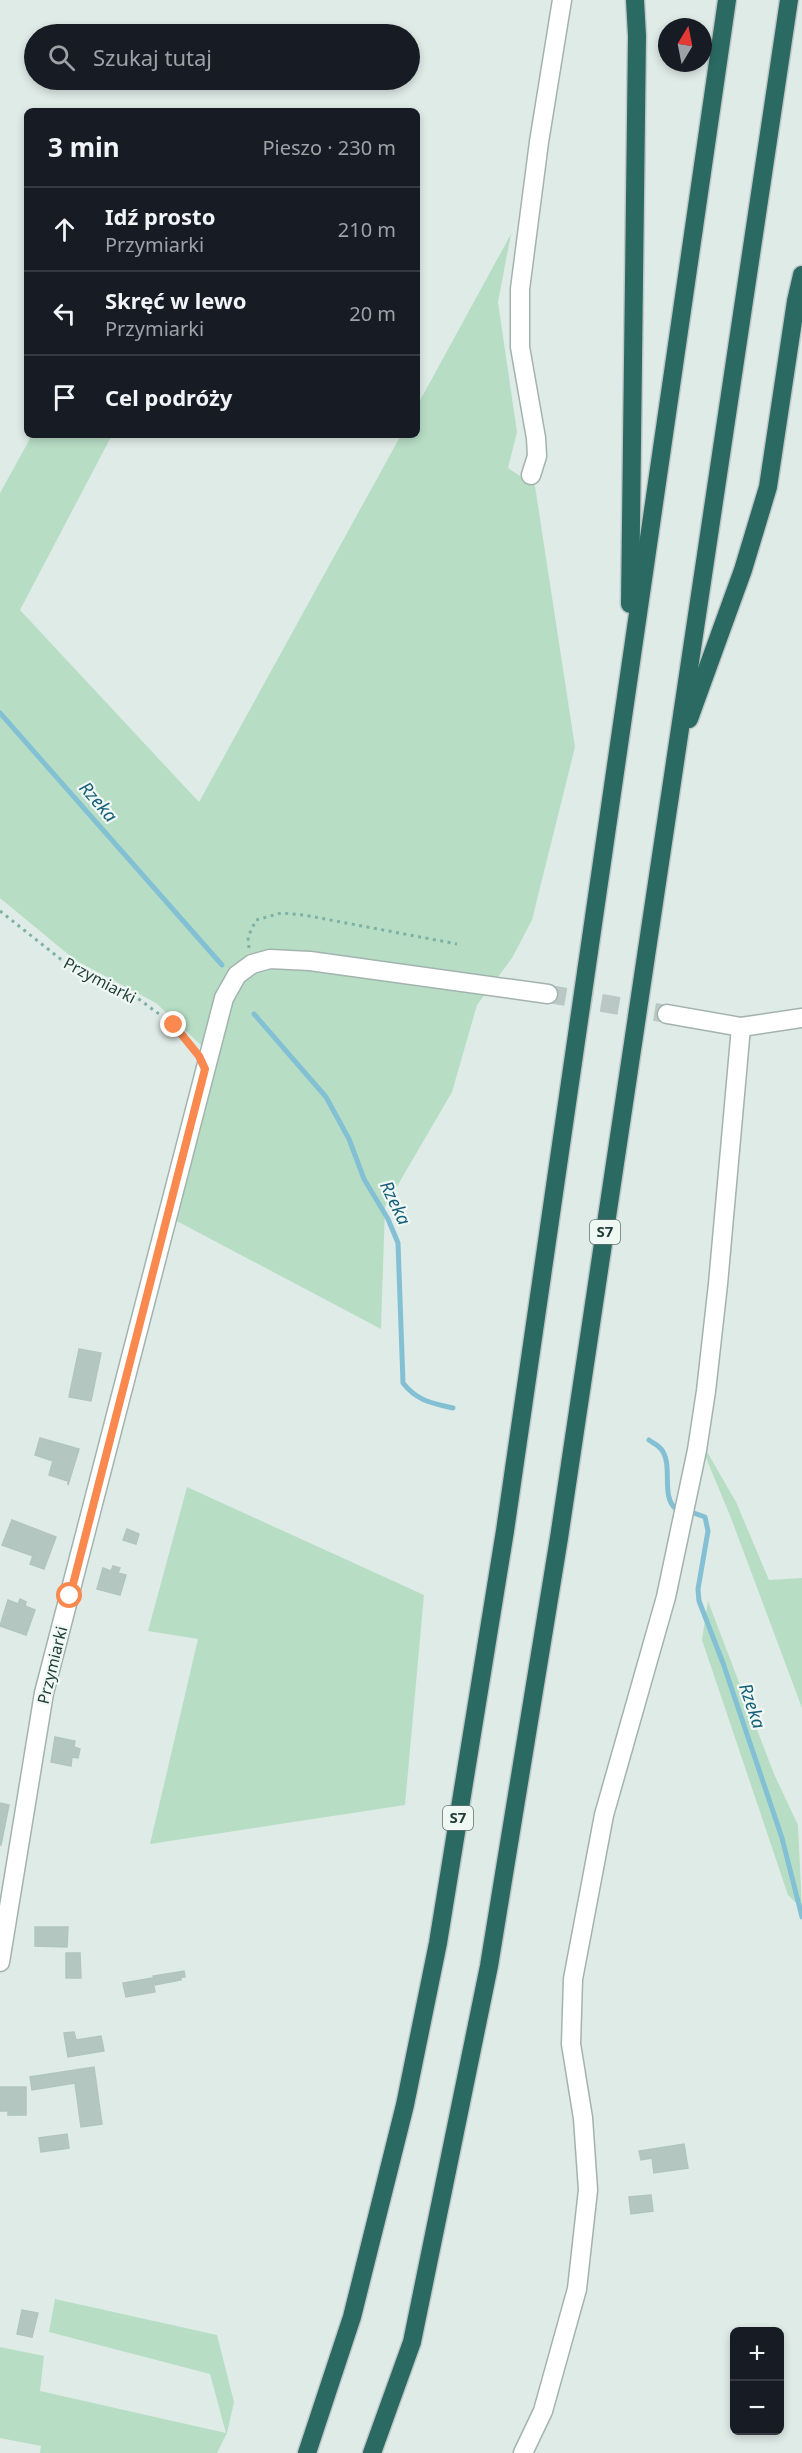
<!DOCTYPE html>
<html lang="pl">
<meta charset="utf-8">
<style>
:root{--surface:#171b24;--page:#242831;--text:#f1f3f6;--muted:#9ea1a6;--line:#363941}
body{margin:0;font-family:"Noto Sans",sans-serif;background:var(--page);color:var(--text)}
.controls{position:absolute;right:18px;bottom:18px;display:grid;overflow:hidden;border-radius:9px;box-shadow:0 3px 9px #0003}
.controls button{width:54px;height:54px;display:grid;place-items:center;padding:0;border:0;border-bottom:2px solid var(--line);background:var(--surface);color:var(--text);font:30px sans-serif}
.compass{position:absolute;left:658px;top:18px;width:54px;height:54px;border-radius:50%;background:var(--surface);box-shadow:0 3px 9px #0003;rotate:10deg}
.stop{position:absolute;width:18px;height:18px;margin:-14px;border:4px solid #f9894f;border-radius:50%;background:#fff}
.stop.end{background:#f9894f;border-color:#fff;box-shadow:0 2px 6px #0008}
.list{margin:0;padding:0;list-style:none}
h2{display:flex;justify-content:space-between;align-items:center;height:78px;margin:0;padding:0 24px;font-size:26px}
h2 small{font-size:20px;font-weight:400;color:var(--muted)}
.list li{display:grid;grid-template-columns:39px 1fr auto;gap:18px;align-items:center;box-sizing:border-box;height:84px;padding:0 24px;border-top:2px solid var(--line)}
.list b{display:block;font-size:22px;white-space:nowrap}
.list p{margin:0;font-size:20px;white-space:nowrap;color:var(--muted)}
.list em{font-size:20px;font-style:normal;color:var(--muted)}
.icon{flex:none;width:33px;height:33px;fill:none;stroke:currentColor;stroke-width:2;stroke-linecap:round;stroke-linejoin:round}
.map{position:relative;flex:none;width:802px;height:2453px;overflow:hidden}
.search{position:absolute;background:var(--surface);box-shadow:0 3px 9px #0003;left:24px;top:24px;width:396px;height:66px;display:flex;align-items:center;gap:15px;box-sizing:border-box;padding:0 21px;border-radius:33px;color:var(--muted);font-size:22px}
.panel{position:absolute;background:var(--surface);box-shadow:0 3px 9px #0003;left:24px;top:108px;width:396px;height:330px;border-radius:9px}
.map>svg:first-child{display:block}
</style>
<div class="map">
<svg width="802" height="2453" viewBox="0 0 802 2453">
<rect width="100%" height="100%" fill="#dfebe7"/>
<g fill="#b7dec5">
<path d="M511 234 498 302 517 432 508 468 535 486 575 747 532 920 512 958 477 1005 452 1092 385 1207 381 1329 173 1219 211 1066 201 1045 156 1003 75 960 0 898V493L32 435H112L20 610 199 802 401 435H417V406Z"/>
<path d="M694 1429 736 1502 769 1580 802 1578V1708L731 1518Z"/>
<path d="M187 1487 424 1595 405 1805 150 1844 198 1639 148 1631Z"/>
<path d="M708 1601 774 1774 798 1825 802 1909 788 1895 702 1640Z"/>
<path d="M55 2299 217 2335 234 2402 227 2433 217 2453H40L41 2446 0 2438V2347L44 2356 40 2391 226 2433 210 2374 49 2332Z"/>
</g>
<g fill="none" stroke-linecap="round" stroke-linejoin="round">
<g stroke="#84c0d4" stroke-width="5">
<path d="M0 713 222 965"/>
<path d="M254 1014 326 1097 349 1139 364 1179 388 1219 398 1243 403 1383C417 1401 432 1403 453 1408"/>
<path d="M649 1440C653 1443 658 1445 661 1449 674 1464 660 1496 676 1509"/>
<path d="M691 1512 705 1517 708 1531 698 1589 699 1601 723 1663 782 1838 802 1917"/>
</g>
</g>
<g fill="#b4c6c0" stroke="#b1c5bf" stroke-width="1.5">
<path d="M79 1349 101 1353 91 1401 69 1397Z"/>
<path d="M40 1438 79 1449 68 1485V1481L49 1475 53 1461 35 1455Z"/>
<path d="M12 1520 56 1537 44 1569 30 1564 33 1556 2 1545Z"/>
<path d="M127 1529 139 1534 136 1544 123 1540Z"/>
<path d="M113 1566 120 1568 118 1573 126 1575 120 1595 97 1589 103 1568 111 1571Z"/>
<path d="M20 1599 26 1602 25 1606 35 1610 26 1635 0 1626 8 1600 18 1604Z"/>
<path d="M55 1737 75 1741 74 1747 80 1749 78 1758 72 1757 71 1766 51 1762Z"/>
<path d="M0 1803 9 1805 1 1845H0Z"/>
<path d="M35 1927H68L67 1947 35 1946Z"/>
<path d="M66 1953H80L81 1978H66Z"/>
<path d="M184 1971 185 1977H181V1980L155 1985 153 1976Z"/>
<path d="M152 1978 155 1992 126 1997 123 1983Z"/>
<path d="M74 2032 76 2040 101 2036 104 2051 68 2057 64 2033Z"/>
<path d="M94 2067 102 2124 81 2127 75 2083 32 2090 30 2077Z"/>
<path d="M0 2087H26V2115H8V2111H0Z"/>
<path d="M67 2134 69 2148 41 2152 39 2138Z"/>
<path d="M684 2144 688 2168 654 2173 652 2158 641 2160 639 2151Z"/>
<path d="M651 2195 653 2211 631 2214 629 2197Z"/>
<path d="M22 2310 38 2313 32 2337 17 2334Z"/>
</g>
<g fill="none" stroke-linecap="round" stroke-linejoin="round">
<path stroke="#b9c8c4" stroke-width="18" stroke-dasharray="18 9" stroke-linecap="butt" d="M548 994 667 1014"/>
<g stroke="#a2b3af" stroke-width="21">
<g id="minor">
<path d="M531 475 537 456 536 438 520 347V289L539 142 562 0"/>
<path d="M667 1014 741 1027 802 1018"/>
<path d="M0 1962 44 1693 224 998 237 975 252 964 270 959 310 961 548 994"/>
<path d="M523 2453 543 2411 577 2289 588 2190 583 2118 571 2044 573 1979 604 1815 666 1597 697 1450 706 1391 718 1284 741 1027"/>
</g>
</g>
<g stroke="#c0c8c7" stroke-width="21">
<g id="highway">
<path d="M630 604 637 36 635 0"/>
<path d="M689 719 743 570 768 487 796 301 802 275"/>
<path d="M307 2453 352 2317 405 2105 438 1943 505 1531 727 0"/>
<path d="M372 2453 412 2342 489 1966 559 1538 789 0"/>
</g>
</g>
<g stroke="#7eb1a6" stroke-width="3" stroke-dasharray="3 4.5" stroke-linecap="butt">
<path d="M0 911 63 961 125 989 174 1025 192 1048"/>
<path d="M249 948 248 937 256 920 281 913 304 915 457 944"/>
</g>
<use href="#minor" stroke="#fff" stroke-width="18"/>
<use href="#highway" stroke="#2a6a63" stroke-width="18"/>
</g>
<g fill="none" stroke-linecap="round" stroke-linejoin="round">
<path stroke="#f9894f" stroke-width="8" d="M70 1596 205 1069 199 1056 174 1025"/>
</g>
<g text-anchor="middle" stroke-width="4.5" stroke-linejoin="round" paint-order="stroke">
<g fill="#f0f8f4" stroke="#5e7470" stroke-width="1.5">
<rect x="590" y="1220" width="30" height="24" rx="4.5"/>
<rect x="443" y="1806" width="30" height="24" rx="4.5"/>
</g>
<g font-size="15" font-weight="bold" fill="#1f3c37">
<text x="605" y="1237">S7</text>
<text x="458" y="1823">S7</text>
</g>
<g font-size="16" fill="#1f3c37" stroke="#f0f8f4">
<text transform="translate(100 980) rotate(28)" y="6">Przymiarki</text>
<text transform="translate(52 1665) rotate(-76)" y="6">Przymiarki</text>
</g>
<g font-size="18" font-style="italic" fill="#17607b" stroke="#f0f8f4">
<text transform="translate(98 802) rotate(49)" y="6">Rzeka</text>
<text transform="translate(395 1203) rotate(64)" y="6">Rzeka</text>
<text transform="translate(752 1706) rotate(71)" y="6">Rzeka</text>
</g>
</g>
</svg>
<div class="controls">
<button>+</button>
<button>−</button>
</div>
<svg class="compass" viewBox="-18 -18 36 36"><path d="M0-13l5 13h-10z" fill="#e53935"/><path d="M0 13l5-13h-10z" fill="#9ea1a6"/></svg>
<div class="stop" style="left:70px;top:1596px"></div>
<div class="stop end" style="left:174px;top:1025px"></div>
<div class="search"><svg class="icon" aria-label="search" viewBox="0 0 24 24"><circle cx="10" cy="10" r="6"/><path d="M15 15l6 6"/></svg>Szukaj tutaj</div>
<section class="panel">
<h2>3 min<small>Pieszo · 230 m</small></h2>
<ul class="list">
<li><svg class="icon" aria-label="ahead" viewBox="0 0 24 24"><path d="M12 20V5M6 11l6-6 6 6"/></svg><div><b>Idź prosto</b><p>Przymiarki</p></div><em>210 m</em></li>
<li><svg class="icon" aria-label="left" viewBox="0 0 24 24"><path d="M17 20v-9H6M10 6l-5 5 5 5"/></svg><div><b>Skręć w lewo</b><p>Przymiarki</p></div><em>20 m</em></li>
<li><svg class="icon" aria-label="arrive" viewBox="0 0 24 24"><path d="M6 21V4h12l-3 4 3 4H6"/></svg><div><b>Cel podróży</b></div></li>
</ul>
</section>
</div>
